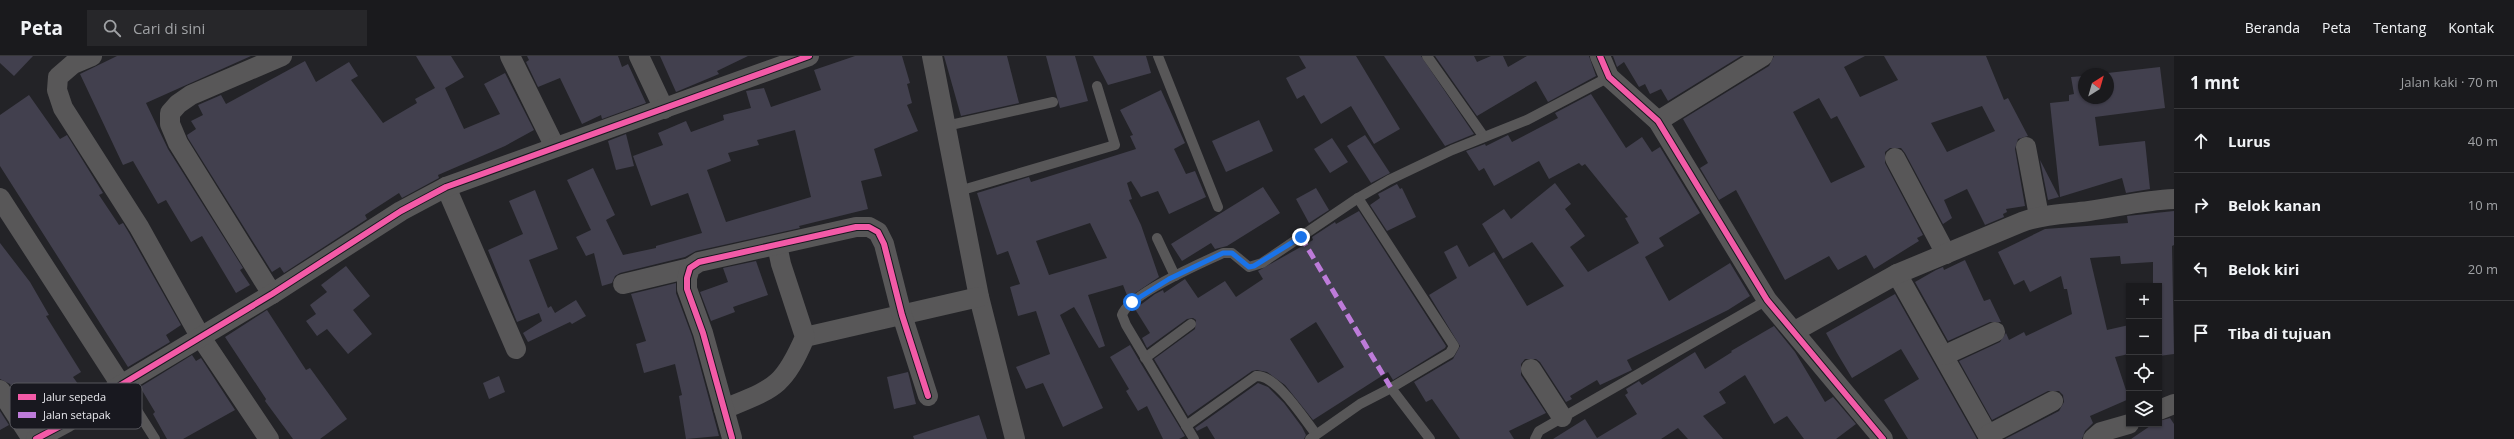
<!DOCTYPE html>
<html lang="id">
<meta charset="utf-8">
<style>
:root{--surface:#1a1a1d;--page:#27272a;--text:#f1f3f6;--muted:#9fa1a4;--line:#38383b}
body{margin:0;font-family:"Open Sans",sans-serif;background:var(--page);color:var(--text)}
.controls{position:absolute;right:12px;bottom:12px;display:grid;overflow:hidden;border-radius:0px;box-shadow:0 1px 3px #0004}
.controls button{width:36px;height:36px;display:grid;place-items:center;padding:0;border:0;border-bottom:1px solid var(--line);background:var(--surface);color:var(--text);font:20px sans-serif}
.compass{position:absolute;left:2078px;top:12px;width:36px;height:36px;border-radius:50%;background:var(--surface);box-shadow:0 1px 3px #0004;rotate:37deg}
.stop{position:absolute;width:12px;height:12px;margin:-9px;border:3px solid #1a73e8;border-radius:50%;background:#fff}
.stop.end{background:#1a73e8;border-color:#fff;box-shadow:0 1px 4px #0008}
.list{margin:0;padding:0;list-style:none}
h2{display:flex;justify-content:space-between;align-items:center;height:52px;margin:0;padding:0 16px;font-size:17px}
h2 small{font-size:13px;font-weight:400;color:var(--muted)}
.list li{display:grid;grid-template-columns:26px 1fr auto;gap:12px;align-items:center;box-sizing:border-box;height:64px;padding:0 16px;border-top:1px solid var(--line)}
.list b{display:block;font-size:15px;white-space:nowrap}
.list em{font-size:13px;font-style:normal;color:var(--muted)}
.icon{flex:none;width:22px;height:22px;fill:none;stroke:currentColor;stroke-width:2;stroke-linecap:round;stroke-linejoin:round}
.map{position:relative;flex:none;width:2174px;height:383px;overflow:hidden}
header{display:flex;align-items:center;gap:24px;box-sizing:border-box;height:56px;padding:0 20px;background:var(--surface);border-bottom:1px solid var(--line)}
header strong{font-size:19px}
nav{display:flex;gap:22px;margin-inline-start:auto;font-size:14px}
.search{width:280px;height:36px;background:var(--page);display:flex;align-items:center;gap:10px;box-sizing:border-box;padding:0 14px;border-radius:0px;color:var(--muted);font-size:15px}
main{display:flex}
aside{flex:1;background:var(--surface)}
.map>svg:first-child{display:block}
</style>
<header>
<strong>Peta</strong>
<div class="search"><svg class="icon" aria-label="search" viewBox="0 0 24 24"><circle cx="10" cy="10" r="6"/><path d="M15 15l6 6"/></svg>Cari di sini</div>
<nav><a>Beranda</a><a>Peta</a><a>Tentang</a><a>Kontak</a></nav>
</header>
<main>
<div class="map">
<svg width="2174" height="383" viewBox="0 0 2174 383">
<rect width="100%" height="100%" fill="#232327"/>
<g fill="#42404e" fill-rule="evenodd">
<path d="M0 0H33L14 20 0 7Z"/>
<path d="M117 0H251L146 47 168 93 243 212 240 214 250 229 236 237 202 180 191 186 166 144 158 148 133 105 123 109 80 18Z"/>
<path d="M416 0H451L464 21 445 32 464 73 500 58 484 28 505 17 534 74 505 90 438 119 439 122 402 142 399 137 365 159 367 163 284 217 280 211 272 216 188 82 187 79 196 73 191 65 203 59 198 49 221 39 226 48 305 5 316 26 349 6 358 20 351 24 383 67 417 47 415 43 435 32Z"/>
<path d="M527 0H618L622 11 628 8 646 47 602 63 601 59 582 68 560 22 538 31 526 6 529 4Z"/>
<path d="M660 0H748L717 15 719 18 676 36Z"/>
<path d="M855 0H902L910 27 907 28 912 47 907 49 918 75 874 93 882 120 861 125 868 153 799 170 800 172 696 195 685 201 620 217 615 220 612 227 602 230 594 197 586 200 576 181 591 174 567 124 593 112 615 159 606 164 623 199 656 192V190L702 177 688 137 651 150 633 100 663 89 658 77 686 65 691 76 724 64 723 59 751 52 746 35 764 32 771 51 821 34 814 14ZM795 74 811 141 726 166 707 114 731 105 728 97 759 89 757 84Z"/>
<path d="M944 0H1007L1019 47 961 60Z"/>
<path d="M1046 0H1075L1088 45 1060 52Z"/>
<path d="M1093 0H1146L1151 17 1108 29Z"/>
<path d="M1299 0H1356L1400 73 1374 88 1351 50 1321 68 1304 39 1297 43 1286 22 1306 12Z"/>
<path d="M1384 0H1421L1474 78 1445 90Z"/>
<path d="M1435 0H1474L1477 6 1491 0H1503L1508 11 1527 0H1589L1596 20 1548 46 1536 25 1477 60Z"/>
<path d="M1613 0H1741L1668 45 1661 33 1650 38 1645 28 1639 31 1624 6 1617 11Z"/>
<path d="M1774 0H1865L1844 11 1860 41 1898 24 1884 0H1986L2004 44 2008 42 2028 80 2018 83 2015 93 2025 150 2006 153 2007 156 2003 158 2004 161 1985 169 1967 133 1944 144 1952 162 1943 168 1905 97 1901 92H1890L1885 96V107L1923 179 1917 182 1919 185 1874 213 1866 199 1838 214 1829 200 1785 224 1736 134 1719 144 1700 112 1708 107 1683 63 1769 10ZM1819 42 1831 63 1837 60 1865 111 1831 127 1793 56ZM1982 50 1995 75 1947 96 1931 67Z"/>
<path d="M2160 11 2165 52 2095 61 2099 90 2145 85 2150 133 2126 137 2122 122 2060 141 2050 47 2069 45V39L2074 38 2071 21 2084 20V42H2108V18H2099Z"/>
<path d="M1161 34 1185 87 1174 93 1186 118 1195 115 1206 141 1169 158 1158 135 1141 141 1131 125 1127 127 1132 143 1129 144 1141 169 1159 221 1128 242 1123 229 1088 239 1105 290 1099 292 1074 251 1060 259 1103 352 1063 371 1043 327 1026 333 1016 311 1050 298 1036 255 1018 260 1010 231 1020 228 1008 195 997 199 977 137 1029 121 1031 126 1136 93 1130 80 1133 79 1120 54ZM1090 167 1107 202 1049 219 1036 185Z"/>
<path d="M1591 38 1626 92 1642 81 1652 96 1660 91 1700 157 1659 182 1664 190 1645 201 1669 245 1730 207 1750 240 1728 254 1627 304 1632 314 1600 329 1597 324 1570 340 1572 343 1566 346 1540 306 1536 303H1525L1521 308V319L1546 357 1509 375 1514 383H1460L1432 343 1426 346 1414 326 1453 303 1460 290 1429 239 1457 222 1444 196 1457 189 1469 211 1494 196 1527 250 1564 230 1532 186 1503 203 1482 168 1504 153 1511 163 1555 127 1571 148 1565 153 1585 180 1570 191 1588 216 1639 187 1625 162 1628 161 1585 108 1582 110 1579 107 1549 123 1539 105 1494 130 1484 112 1479 115 1466 95 1485 88 1486 90 1508 79 1512 86 1558 62 1555 57Z"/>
<path d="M29 39 60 83 67 79 103 137 99 139 119 169 123 167 129 177 181 269 166 279 170 286 128 311 0 110V59Z"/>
<path d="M1259 64 1273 95 1226 116 1212 85Z"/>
<path d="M626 78 634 110 616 114 608 85Z"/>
<path d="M1365 79 1390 117 1371 127 1347 90Z"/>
<path d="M1332 82 1348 106 1330 117 1314 93Z"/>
<path d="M2040 104 2059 141 2048 144Z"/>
<path d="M1397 128 1400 133 1402 132 1416 161 1387 175 1370 149 1380 142 1378 138Z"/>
<path d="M1263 131 1280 157 1227 190 1215 193 1211 187 1182 205 1171 188Z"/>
<path d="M1316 132 1329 154 1309 167 1296 143Z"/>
<path d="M535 134 558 193 529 204 548 252 551 250 555 257 576 244 586 260 572 268 570 266 528 286 523 277 542 265 539 257 517 266 488 194 523 178 509 145Z"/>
<path d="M1359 155 1446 290 1445 292 1393 324 1388 316 1313 364 1285 329 1267 316 1257 314 1252 315 1188 360 1154 303 1195 273 1196 264 1193 262 1187 263 1147 292 1142 282 1150 277 1135 253 1155 238 1163 234 1164 237 1185 223 1198 242 1225 225 1236 241 1263 223 1258 215 1313 184 1312 181 1335 166 1336 168ZM1316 266 1344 311 1318 327 1290 283Z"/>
<path d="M2174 155V189L2172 190 2174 298 2159 300V230H2153V206L2121 208 2120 200 2090 202 2107 274 2129 269V298L2115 301 2129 343 2090 360 2093 367 2085 375 2082 383H2005L2059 355 2064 346 2063 339 2059 335H2048L1992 364 1959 305 2000 286 2006 277 2009 284 2024 276 2026 280 2072 258 2067 233H2064L2061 220 2030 236 2024 224 2014 229 1998 196 2045 173 2128 167 2127 160Z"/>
<path d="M0 187 30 226 49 259 46 260 81 316 73 321 86 339 54 360 49 350 31 360 10 328 0 323Z"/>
<path d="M1965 204 1984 245 1990 243 2001 266H1990L1948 285 1915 226 1936 214 1943 211 1944 214Z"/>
<path d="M756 205 768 239 733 251 735 256 711 265 700 236 728 226 723 212Z"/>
<path d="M346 210 370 240 353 254 372 278 348 298 327 273 317 280 306 265 316 258 310 249 327 236 321 229Z"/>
<path d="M676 227V237L692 280 719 380 686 383 679 340 682 339 675 308 644 317 636 288 646 285 631 238Z"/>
<path d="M1895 238 1977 383H1908L1884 344 1919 323 1901 293 1852 322 1837 297 1826 277Z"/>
<path d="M267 254 306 314 310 312 347 363 320 383H293L265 345 266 343 225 281Z"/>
<path d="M1774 270 1795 296 1825 346 1833 341 1856 368 1836 383H1804L1787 360 1774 368 1745 319 1719 336 1726 347 1703 360 1723 383H1688L1678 372 1661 383H1553L1585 363 1597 382 1637 358 1625 339 1628 337 1626 333 1639 325 1642 329 1695 296 1705 313 1732 296 1731 295Z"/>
<path d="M1130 289 1140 306 1185 380 1179 383H1163L1147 350 1138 355 1126 335 1129 333 1110 301Z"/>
<path d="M192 299 196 305 201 302 235 354 183 383H167L153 358 155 356 140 331Z"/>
<path d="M908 316 916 348 894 353 887 321Z"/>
<path d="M499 320 505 336 489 343 483 327Z"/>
<path d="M1258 327 1268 331 1284 347 1302 371 1306 379 1304 383H1215L1207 370 1197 375 1195 372Z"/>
<path d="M0 355 9 369 0 374Z"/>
<path d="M979 359 987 383H914L913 380Z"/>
<path d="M2170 362 2174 368V383H2131L2153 368H2159V365Z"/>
</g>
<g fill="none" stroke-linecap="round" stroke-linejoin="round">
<g stroke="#585758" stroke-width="10">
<path d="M1158 0 1218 151"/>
<path d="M1427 0 1484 81"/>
<path d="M946 70 1053 46"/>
<path d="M959 135 1115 89 1097 30"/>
<path d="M1358 142 1454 290 1450 297 1391 332"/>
<path d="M1157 182 1175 220"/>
<path d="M1145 302 1191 268"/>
<path d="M121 329 155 383"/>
<path d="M1186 370 1256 320C1276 318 1304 363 1316 378"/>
<path d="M1194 383 1126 269 1122 259C1128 239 1203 206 1223 197H1232L1249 211 1262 207 1358 142 1389 124 1452 94 1527 64 1609 21"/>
<path d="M1310 383 1360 348 1391 332 1430 383"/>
<path d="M1535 383 1539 375 1767 244"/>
</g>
<g stroke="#585758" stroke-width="20">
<path d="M92 0 73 8 58 21 57 34 63 52 139 171 200 280 269 383"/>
<path d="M510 0 555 91"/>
<path d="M639 0 664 53"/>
<path d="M932 0 979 241 1015 383"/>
<path d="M1600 0 1609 21 1658 65 1767 244 1883 383"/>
<path d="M1658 65 1763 0"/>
<path d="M2026 91 2039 160"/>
<path d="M1895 102 1946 198"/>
<path d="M446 131 516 293"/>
<path d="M0 142 121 329"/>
<path d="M1897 218 1990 383"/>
<path d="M623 228 690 212"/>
<path d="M272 238 178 87 170 68V57L178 48 191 39 282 0"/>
<path d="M1795 275 1897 218 2022 166C2044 158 2066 158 2089 155 2117 151 2145 144 2174 143"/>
<path d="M805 281 979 241"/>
<path d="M1945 299 1995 276"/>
<path d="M1531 313 1562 361"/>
<path d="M0 334 32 383"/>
<path d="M724 353C774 332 783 332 805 281L781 208 777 189"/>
<path d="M2159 354 2174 348"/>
<path d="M1988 379 2053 345"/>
<path d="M732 382 703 277 687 233V222L690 212 699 206 856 171H869L878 176 884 188 902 259 928 340"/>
<path d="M36 383 66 367 121 329 272 238 401 155 446 131 809 0"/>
<path d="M2093 383 2101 376 2129 368"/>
</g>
<path stroke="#bd7bd9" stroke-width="5" stroke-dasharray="10 5" stroke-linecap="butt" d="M1301 181 1391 332"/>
<g stroke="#18181f" stroke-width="8">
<g id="cycleway">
<path d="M1600 0 1609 21 1658 65 1767 244 1883 383"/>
<path d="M732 382 703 277 687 233V222L690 212 699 206 856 171H869L878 176 884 188 902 259 928 340"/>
<path d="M36 383 66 367 121 329 272 238 401 155 446 131 809 0"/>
</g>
</g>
<use href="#cycleway" stroke="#f35aa7" stroke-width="6"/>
</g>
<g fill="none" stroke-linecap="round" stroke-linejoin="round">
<path stroke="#1a73e8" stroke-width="5" d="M1132 246 1169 223 1223 197H1232L1249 211 1254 210 1301 181"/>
</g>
<rect x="10" y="327" width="132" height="46" rx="6" fill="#18181f" stroke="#56565d" stroke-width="1"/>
<rect x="18" y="338" width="18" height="6" fill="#f35aa7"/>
<rect x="18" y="356" width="18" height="6" fill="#bd7bd9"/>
<g font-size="11" fill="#e8e8ed">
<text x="43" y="345">Jalur sepeda</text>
<text x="43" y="363">Jalan setapak</text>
</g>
</svg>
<div class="controls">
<button>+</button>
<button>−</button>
<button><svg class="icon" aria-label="locate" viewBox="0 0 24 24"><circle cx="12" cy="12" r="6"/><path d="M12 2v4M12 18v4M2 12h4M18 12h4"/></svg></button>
<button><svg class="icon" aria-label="layers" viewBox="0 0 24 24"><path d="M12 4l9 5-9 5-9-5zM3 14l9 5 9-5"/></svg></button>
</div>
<svg class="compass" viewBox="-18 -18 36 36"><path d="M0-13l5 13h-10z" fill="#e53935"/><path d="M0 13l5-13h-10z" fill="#9fa1a4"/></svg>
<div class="stop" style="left:1132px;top:246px"></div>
<div class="stop end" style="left:1301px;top:181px"></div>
</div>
<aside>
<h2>1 mnt<small>Jalan kaki · 70 m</small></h2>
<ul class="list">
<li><svg class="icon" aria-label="ahead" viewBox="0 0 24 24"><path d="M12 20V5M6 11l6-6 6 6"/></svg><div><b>Lurus</b></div><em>40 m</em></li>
<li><svg class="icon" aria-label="right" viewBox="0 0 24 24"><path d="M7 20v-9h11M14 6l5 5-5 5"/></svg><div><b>Belok kanan</b></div><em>10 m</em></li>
<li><svg class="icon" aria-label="left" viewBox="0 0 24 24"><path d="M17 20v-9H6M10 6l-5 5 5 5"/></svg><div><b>Belok kiri</b></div><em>20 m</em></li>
<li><svg class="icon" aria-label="arrive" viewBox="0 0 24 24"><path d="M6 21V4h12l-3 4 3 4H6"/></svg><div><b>Tiba di tujuan</b></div></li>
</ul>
</aside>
</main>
